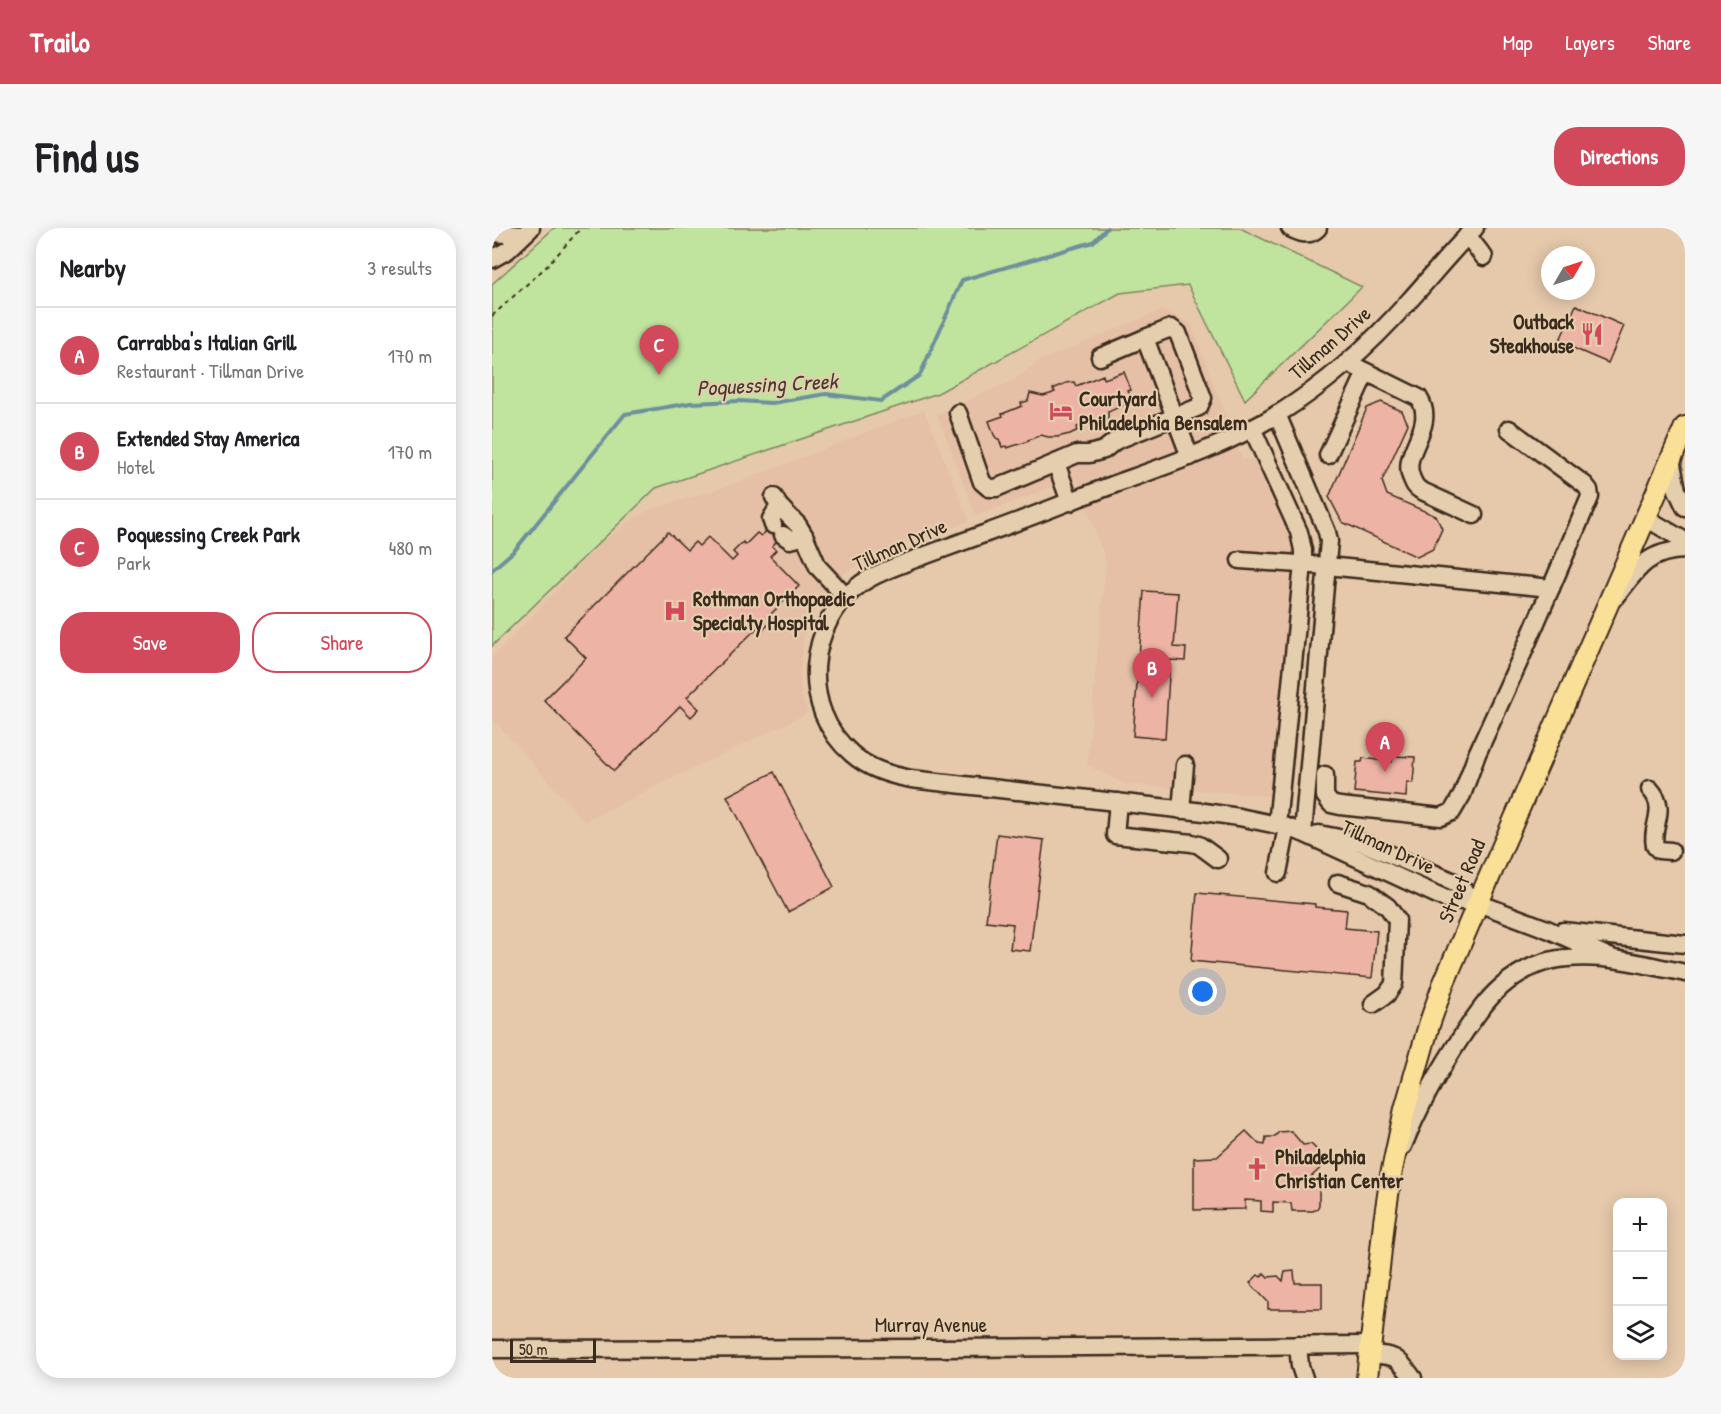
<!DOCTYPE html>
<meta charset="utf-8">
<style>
:root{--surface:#fff;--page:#f6f6f6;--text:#202124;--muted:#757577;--line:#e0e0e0;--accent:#d1495b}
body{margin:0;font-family:"Patrick Hand",sans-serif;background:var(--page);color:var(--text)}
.controls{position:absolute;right:18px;bottom:18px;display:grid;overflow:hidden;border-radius:12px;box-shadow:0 3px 15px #0003}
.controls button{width:54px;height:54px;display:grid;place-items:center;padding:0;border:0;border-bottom:2px solid var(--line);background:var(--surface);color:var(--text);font:30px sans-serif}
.compass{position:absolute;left:1049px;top:18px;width:54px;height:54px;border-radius:50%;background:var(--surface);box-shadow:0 3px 15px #0003;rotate:51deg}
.scale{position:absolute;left:18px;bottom:15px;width:86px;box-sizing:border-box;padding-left:6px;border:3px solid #3b2a1e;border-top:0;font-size:16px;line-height:21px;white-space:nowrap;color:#3b2a1e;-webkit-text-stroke:4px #e4cead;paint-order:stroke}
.you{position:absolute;left:711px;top:764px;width:21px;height:21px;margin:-15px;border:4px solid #fff;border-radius:50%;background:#1a73e8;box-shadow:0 0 0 9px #1a73e833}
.badge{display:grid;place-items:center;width:39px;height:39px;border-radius:50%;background:var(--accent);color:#fff;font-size:20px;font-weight:700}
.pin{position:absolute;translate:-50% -50px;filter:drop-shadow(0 2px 3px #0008)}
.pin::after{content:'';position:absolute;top:32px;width:21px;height:18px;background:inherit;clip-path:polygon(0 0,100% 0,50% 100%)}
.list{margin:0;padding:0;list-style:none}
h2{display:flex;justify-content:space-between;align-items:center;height:78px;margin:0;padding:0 24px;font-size:26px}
h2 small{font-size:20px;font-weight:400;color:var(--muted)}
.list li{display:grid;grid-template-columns:39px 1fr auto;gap:18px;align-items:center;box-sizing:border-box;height:96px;padding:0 24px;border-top:2px solid var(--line)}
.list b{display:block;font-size:22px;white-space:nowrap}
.list p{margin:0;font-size:20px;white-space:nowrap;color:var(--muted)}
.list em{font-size:20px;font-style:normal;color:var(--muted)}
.actions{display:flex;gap:12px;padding:18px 24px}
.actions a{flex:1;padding:14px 0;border:2px solid var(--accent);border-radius:24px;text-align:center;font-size:21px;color:var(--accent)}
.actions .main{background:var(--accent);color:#fff}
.icon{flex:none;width:33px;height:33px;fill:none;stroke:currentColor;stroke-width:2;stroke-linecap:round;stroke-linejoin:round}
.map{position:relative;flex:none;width:1193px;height:1150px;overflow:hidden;border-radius:24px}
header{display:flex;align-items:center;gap:36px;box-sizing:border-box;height:84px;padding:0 30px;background:var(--accent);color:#fff}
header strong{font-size:28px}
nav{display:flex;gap:33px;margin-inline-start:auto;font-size:21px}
.intro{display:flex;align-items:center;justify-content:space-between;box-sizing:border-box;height:144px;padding:0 36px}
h1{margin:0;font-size:42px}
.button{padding:15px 27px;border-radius:24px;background:var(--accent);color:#fff;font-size:21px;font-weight:700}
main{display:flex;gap:36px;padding:0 36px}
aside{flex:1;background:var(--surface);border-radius:24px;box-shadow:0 3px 15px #0003}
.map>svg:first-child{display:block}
</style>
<header>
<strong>Trailo</strong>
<nav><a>Map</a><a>Layers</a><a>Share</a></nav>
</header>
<div class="intro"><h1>Find us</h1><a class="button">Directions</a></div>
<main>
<aside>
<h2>Nearby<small>3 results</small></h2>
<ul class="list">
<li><span class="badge">A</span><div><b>Carrabba's Italian Grill</b><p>Restaurant · Tillman Drive</p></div><em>170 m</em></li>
<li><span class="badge">B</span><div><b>Extended Stay America</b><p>Hotel</p></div><em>170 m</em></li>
<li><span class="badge">C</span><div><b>Poquessing Creek Park</b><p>Park</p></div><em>480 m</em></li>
</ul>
<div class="actions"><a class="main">Save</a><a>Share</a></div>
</aside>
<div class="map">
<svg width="1193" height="1150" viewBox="0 0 1193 1150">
<rect width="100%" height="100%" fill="#e6c9ab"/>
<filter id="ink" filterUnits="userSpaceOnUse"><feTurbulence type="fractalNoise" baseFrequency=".0167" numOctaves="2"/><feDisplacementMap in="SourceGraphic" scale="12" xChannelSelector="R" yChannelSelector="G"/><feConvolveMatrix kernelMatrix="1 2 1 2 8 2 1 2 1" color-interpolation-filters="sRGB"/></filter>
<g filter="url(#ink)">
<g fill="#e5bfa6">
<path d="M670 82 699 95 750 231 767 233 802 322 777 568 633 556 595 537 614 333 584 250 484 288 445 186 522 152 545 134Z"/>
<path d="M432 182 477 293 373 333 350 347 332 365 325 376 312 409 308 441 309 466 316 485 92 593 0 490V430L104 320 132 297 155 283 242 256Z"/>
</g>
<path fill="#c0e39d" stroke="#7e865e" stroke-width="1.5" d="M62 0H748L870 59 753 172 696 57 628 65 446 165 164 260 0 418V56Z"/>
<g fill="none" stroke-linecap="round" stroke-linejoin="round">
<path stroke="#6d909d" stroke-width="4" d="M0 342 23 322 133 186 199 175 247 173 280 175 334 166 389 173 428 147 470 52 601 14 615 0"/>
</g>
<g fill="#edb3a5" stroke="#3b2a1e" stroke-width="1.5">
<path d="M1084 77 1132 98 1116 135 1067 114Z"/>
<path d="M632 144 639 162 636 163 640 171 635 173 636 175 616 184V196L599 195 585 199 586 202 578 206 565 209H556L549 207 536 212 537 213 515 220 514 218 510 219 507 211H505L502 207 497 193 511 188 510 186 530 178 529 175 536 173 538 165 551 168 558 166 563 164 561 161 574 155 582 154 584 158 611 147 612 151Z"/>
<path d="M889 174 910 183 916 196 890 253 895 267 944 288 950 301 941 321 925 329 850 294 837 269 875 180Z"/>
<path d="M283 295 294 305 280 318 284 322 278 328 307 358 277 388 281 392 270 403 266 399 195 469 207 481 199 489 188 478 122 543 52 472 94 430 72 408 176 304 195 322 203 314 207 318 216 309 240 333 245 328 241 324 251 314 253 317 265 305 269 308Z"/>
<path d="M652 363 686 365 682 419 694 420 693 433 678 432 673 511 641 508Z"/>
<path d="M901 528 923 529 921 555 915 554 914 569 862 564 865 534H870L871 530 900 534Z"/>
<path d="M282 544 342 659 296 684 235 568Z"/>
<path d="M505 606 552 612 538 723 518 721 521 696 494 693Z"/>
<path d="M705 665 823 676V679L855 682 853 700 885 703 880 750 699 733Z"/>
<path d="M754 903 767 916 773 917 774 909H782L787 904 799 903 811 917 819 916 836 933 819 949 821 955 825 956 827 960V977L825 981 821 983H800L799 975 781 974V984L769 983V973L753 972V981L702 982V930L725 929Z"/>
<path d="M802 1043 803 1055H830V1081H776V1074L758 1055 766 1047 769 1049 772 1045 776 1049 786 1048 791 1053 793 1044Z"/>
</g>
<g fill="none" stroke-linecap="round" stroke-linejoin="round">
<g stroke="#3b2a1e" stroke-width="21">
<g id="minor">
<path d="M798 0C808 5 817 9 826 0"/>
<path d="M983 0C959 23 939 49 917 73 878 117 836 155 786 186 735 217 679 236 623 256 578 273 534 291 489 307 464 316 440 325 415 334 400 340 384 345 370 355 314 394 307 481 360 526 377 541 398 547 419 551L712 584 747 589 795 599 811 605 954 671 986 675 1055 701 1122 731"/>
<path d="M0 5 31 7"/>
<path d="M975 7 992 29"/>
<path d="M0 31 16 22 39 0"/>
<path d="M608 129 653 110"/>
<path d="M856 135 927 170C946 200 907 224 920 251 922 256 923 259 928 262L982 287"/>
<path d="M466 185 490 254 497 260H504L585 226H597L612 222 623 213 707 179 711 170 686 105 679 100 653 110 698 229"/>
<path d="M785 186 835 304 837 313 811 605"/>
<path d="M760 200 807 304 811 322V336L785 597"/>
<path d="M836 227 874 144"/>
<path d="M1179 231 1185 262 1193 279"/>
<path d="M564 235 578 274"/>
<path d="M282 269 287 278 306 297 312 307 326 339 353 368"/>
<path d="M1154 290 1193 313"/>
<path d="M281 297 279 291 287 278"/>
<path d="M291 307 298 312 303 311 312 307"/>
<path d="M748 332 835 338 1059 360"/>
<path d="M1124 369C1145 341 1155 323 1193 322"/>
<path d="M833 547V568L839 576 848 578 949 589 960 584 970 567 985 526 1031 425 1098 269 1097 262 1093 257 1017 201"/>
<path d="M1158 561C1177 582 1158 597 1163 618L1167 622 1179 623"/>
<path d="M626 574 623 607 700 615 707 617 726 631"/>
<path d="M689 582 693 537"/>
<path d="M827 606 868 614 960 653 986 674"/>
<path d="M786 645 795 599"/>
<path d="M846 655 877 665 896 679 905 692 902 756 895 766 881 776"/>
<path d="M1071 703 1193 716"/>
<path d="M911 918C927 878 948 841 972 805 983 789 994 772 1009 759 1027 743 1050 732 1075 730 1114 726 1155 737 1193 745"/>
<path d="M806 1117 808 1138 812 1150"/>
<path d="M0 1121 446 1120 878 1117"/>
<path d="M878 1126C905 1128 904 1128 921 1150"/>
</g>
</g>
<g stroke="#3b2a1e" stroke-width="24">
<path id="major" d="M875 1150 892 994 899 947 913 881 937 797 951 757 986 675 1193 199"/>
</g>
<path stroke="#3b2a1e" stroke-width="2" stroke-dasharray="4.5 4.5" stroke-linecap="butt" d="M0 88 55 38 89 0"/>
<use href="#minor" stroke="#e4cead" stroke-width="16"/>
<use href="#major" stroke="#fadf96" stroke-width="20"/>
</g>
</g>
<defs>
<g id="restaurant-bare" transform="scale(1.8)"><path d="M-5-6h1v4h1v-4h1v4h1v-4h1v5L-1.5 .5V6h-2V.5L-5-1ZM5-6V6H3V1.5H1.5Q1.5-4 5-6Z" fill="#d1495b" stroke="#e4cead" stroke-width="2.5" paint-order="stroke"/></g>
<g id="hotel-bare" transform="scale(1.8)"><path d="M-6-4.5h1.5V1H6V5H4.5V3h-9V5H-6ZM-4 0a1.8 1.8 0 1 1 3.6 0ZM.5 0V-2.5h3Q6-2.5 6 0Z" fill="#d1495b" stroke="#e4cead" stroke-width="2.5" paint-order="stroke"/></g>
<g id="hospital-bare" transform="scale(1.8)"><path d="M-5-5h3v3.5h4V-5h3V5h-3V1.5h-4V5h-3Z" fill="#d1495b" stroke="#e4cead" stroke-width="2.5" paint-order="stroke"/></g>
<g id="church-bare" transform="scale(1.8)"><path d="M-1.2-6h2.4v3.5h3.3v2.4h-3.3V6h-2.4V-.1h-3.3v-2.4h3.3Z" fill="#d1495b" stroke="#e4cead" stroke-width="2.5" paint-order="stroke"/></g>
</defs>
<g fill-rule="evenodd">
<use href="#restaurant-bare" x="1100" y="106"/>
<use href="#hotel-bare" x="569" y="183"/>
<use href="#hospital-bare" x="183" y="383"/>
<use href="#church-bare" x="765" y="941"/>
</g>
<g text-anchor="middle" stroke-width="4.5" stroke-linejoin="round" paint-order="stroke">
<g font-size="21" font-weight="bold" fill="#3b2a1e" stroke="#e4cead" text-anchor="start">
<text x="1082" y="101" text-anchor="end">Outback<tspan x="1082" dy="24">Steakhouse</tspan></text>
<text x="587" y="178">Courtyard<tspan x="587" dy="24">Philadelphia Bensalem</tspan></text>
<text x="201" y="378">Rothman Orthopaedic<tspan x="201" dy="24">Specialty Hospital</tspan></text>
<text x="783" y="936">Philadelphia<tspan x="783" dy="24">Christian Center</tspan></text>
</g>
<g font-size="21" fill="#3b2a1e" stroke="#e4cead">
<text transform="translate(838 115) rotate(-41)" y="7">Tillman Drive</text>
<text transform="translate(408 317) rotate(-24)" y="7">Tillman Drive</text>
<text transform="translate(896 619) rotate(25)" y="7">Tillman Drive</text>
<text transform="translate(970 653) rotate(-67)" y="7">Street Road</text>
<text x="439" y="1104">Murray Avenue</text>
</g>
<g font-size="22" font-style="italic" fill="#433b33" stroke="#e4cead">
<text transform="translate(275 156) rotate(-3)" y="8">Poquessing Creek</text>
</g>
</g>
</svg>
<div class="controls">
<button>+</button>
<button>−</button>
<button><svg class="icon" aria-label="layers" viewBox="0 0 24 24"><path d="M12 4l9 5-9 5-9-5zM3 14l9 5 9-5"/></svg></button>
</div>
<svg class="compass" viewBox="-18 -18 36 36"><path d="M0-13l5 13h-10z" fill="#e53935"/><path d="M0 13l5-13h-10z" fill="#757577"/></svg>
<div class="scale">50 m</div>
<div class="you"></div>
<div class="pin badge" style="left:893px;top:544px">A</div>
<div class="pin badge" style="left:660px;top:470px">B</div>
<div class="pin badge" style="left:167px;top:147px">C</div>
</div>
</main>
